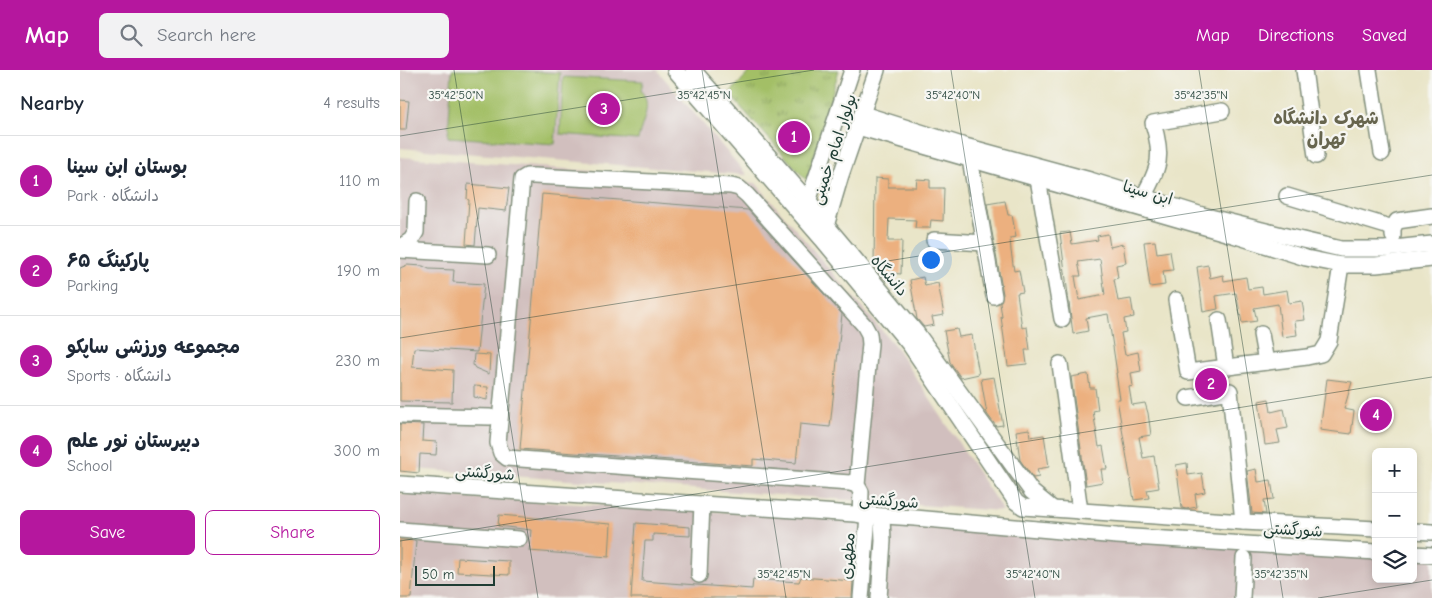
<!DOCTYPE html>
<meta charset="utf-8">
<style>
:root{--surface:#fff;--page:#f2f2f3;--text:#1f2937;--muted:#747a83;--line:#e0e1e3;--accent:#b5179e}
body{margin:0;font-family:"Comic Neue","Playpen Sans Arabic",sans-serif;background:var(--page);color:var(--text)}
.controls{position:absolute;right:15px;bottom:15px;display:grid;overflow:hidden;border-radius:8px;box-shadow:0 2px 8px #0003}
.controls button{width:45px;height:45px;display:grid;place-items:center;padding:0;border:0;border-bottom:1px solid var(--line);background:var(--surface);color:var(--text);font:25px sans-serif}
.scale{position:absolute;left:15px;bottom:12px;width:80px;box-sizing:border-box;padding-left:5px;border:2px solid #1f3d34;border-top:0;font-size:14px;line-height:18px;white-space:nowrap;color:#1f3d34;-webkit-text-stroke:4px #f6f6f2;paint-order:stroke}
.you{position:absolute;left:530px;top:189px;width:18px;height:18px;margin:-12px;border:4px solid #fff;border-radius:50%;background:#1a73e8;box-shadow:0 0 0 8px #1a73e833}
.badge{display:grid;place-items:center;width:32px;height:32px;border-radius:50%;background:var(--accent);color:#fff;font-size:16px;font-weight:700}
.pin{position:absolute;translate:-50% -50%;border:2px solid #fff;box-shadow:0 1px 5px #0006}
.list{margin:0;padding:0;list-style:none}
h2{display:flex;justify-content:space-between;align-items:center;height:65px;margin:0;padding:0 20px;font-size:21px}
h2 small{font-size:16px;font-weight:400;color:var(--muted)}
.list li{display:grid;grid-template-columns:32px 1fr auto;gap:15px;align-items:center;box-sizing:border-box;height:90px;padding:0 20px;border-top:1px solid var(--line)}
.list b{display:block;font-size:19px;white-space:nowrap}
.list p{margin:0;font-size:16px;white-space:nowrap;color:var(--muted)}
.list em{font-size:16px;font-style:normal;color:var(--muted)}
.actions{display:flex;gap:10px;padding:15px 20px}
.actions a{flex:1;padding:11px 0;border:1px solid var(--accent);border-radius:8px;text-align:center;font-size:18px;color:var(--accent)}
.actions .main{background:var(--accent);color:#fff}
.icon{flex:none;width:28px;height:28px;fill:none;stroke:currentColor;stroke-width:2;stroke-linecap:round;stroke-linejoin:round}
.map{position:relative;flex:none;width:1032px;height:528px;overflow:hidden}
header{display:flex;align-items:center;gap:30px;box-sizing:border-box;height:70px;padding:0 25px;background:var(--accent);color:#fff}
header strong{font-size:24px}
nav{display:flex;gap:28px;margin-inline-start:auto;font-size:18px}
.search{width:350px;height:45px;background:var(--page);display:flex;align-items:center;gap:12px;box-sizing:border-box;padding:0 18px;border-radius:8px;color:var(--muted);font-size:19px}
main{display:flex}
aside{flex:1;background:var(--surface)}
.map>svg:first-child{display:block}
</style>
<header>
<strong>Map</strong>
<div class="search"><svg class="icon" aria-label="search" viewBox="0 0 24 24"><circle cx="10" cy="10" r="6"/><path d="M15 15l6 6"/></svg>Search here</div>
<nav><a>Map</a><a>Directions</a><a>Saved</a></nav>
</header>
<main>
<aside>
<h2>Nearby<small>4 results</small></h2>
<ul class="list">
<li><span class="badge">1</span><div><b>بوستان ابن سینا</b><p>Park · دانشگاه</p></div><em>110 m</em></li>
<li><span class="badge">2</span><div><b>پارکینگ ۶۵</b><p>Parking</p></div><em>190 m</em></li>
<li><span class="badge">3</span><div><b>مجموعه ورزشی ساپکو</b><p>Sports · دانشگاه</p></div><em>230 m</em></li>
<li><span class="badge">4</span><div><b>دبیرستان نور علم</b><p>School</p></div><em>300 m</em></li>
</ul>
<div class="actions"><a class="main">Save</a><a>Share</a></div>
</aside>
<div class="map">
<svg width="1032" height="528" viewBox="0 0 1032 528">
<defs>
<pattern id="grass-tufts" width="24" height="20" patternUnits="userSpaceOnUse" patternTransform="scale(1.25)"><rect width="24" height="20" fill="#a3bf66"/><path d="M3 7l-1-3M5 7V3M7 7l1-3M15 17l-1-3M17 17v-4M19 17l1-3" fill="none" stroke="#849c55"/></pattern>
</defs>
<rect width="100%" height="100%" fill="#f6f6f2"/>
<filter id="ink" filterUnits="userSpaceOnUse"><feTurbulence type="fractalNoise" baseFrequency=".02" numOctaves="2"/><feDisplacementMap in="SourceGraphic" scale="10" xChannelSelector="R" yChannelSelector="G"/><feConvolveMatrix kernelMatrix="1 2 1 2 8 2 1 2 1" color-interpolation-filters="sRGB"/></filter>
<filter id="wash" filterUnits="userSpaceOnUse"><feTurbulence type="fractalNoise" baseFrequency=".0096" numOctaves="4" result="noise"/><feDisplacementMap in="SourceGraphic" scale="20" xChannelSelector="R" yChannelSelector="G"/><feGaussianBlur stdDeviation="1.12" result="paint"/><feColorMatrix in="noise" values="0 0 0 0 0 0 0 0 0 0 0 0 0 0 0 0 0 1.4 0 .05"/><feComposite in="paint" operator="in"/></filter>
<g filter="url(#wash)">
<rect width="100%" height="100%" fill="#e9e5c8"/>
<g fill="#d1bfbe">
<path d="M0 0H257L347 105 0 78Z"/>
<path d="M0 87 356 113 496 277 603 441 0 398Z"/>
<path d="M0 424 976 478V509H1013V480L1032 481V528H0Z"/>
</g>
<path fill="url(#grass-tufts)" stroke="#617e4d" d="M351 0H439L407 111 329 24Z"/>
<g fill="#a3bf66" stroke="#617e4d">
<path d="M52 0H111L160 3 155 74 48 67Z"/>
<path d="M163 7 243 11 241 21C254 35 240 55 238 70L160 64Z"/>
</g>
<g id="blocks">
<g fill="#ecb07f" fill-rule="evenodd">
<path d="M0 30 9 31 6 60H0Z"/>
<path d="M475 108 488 109V117H516L517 109 530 110V118H544L543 151 531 150 530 158H515L516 150 489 149 488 171H502L501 204 489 203 488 211H486L474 197Z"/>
<path d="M68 114 109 118 106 141 78 138 75 175 66 174 69 130 67 129Z"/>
<path d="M142 124 348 140 442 244 430 357 400 354 396 393 353 389V396L120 379Z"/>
<path d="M605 131 608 145H612L616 167 610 168 611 181 614 201 619 200 623 222 617 223 622 258 627 257 630 280H625L627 294 608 296 601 247H602L600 233 603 224 587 134Z"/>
<path d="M670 162 672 174 698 170 697 166 708 164 710 177 723 174 726 193 716 195 718 208 714 209 718 231 731 229 734 247 724 249 726 262 721 263 725 285 738 282 741 301 731 303 733 316 729 317 732 335 745 333 748 343 751 365 739 367 743 388 754 386 759 418 747 420 749 428 734 430 717 329H720L716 303H717L708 244 686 248 688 261 673 264 660 163ZM700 189 705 225 679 230 675 206H681L678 192Z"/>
<path d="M755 171 757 183 770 181 773 200 763 201 765 215 750 217 744 172Z"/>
<path d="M7 195 23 196 29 199 54 200 53 212 84 214 77 282 14 278 12 297 53 300 52 332 0 331V198Z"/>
<path d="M808 195 810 208 823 205 824 211 846 207 848 219 862 217 863 224 887 220 889 233 902 231 905 250 895 251 897 265 882 267 878 234 854 238 857 251 842 253 836 223 816 226 818 239 803 242 797 197Z"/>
<path d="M523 207 525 216 538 213 544 245 532 247 534 255 524 257 517 249 510 210Z"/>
<path d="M557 259 559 267 572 265 579 304 561 308 550 292 544 261Z"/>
<path d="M74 284 90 285 89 304 75 298 73 295Z"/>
<path d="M688 304 690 318H695L698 340 693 341 699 377 703 376 707 399H701L703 412 686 415 671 307Z"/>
<path d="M594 307 603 355 596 356 587 344 581 309Z"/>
<path d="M927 309 952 312 944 339 954 341 951 364 920 360Z"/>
<path d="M74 316 88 317 87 330 74 327Z"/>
<path d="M869 329 871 342 884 339 888 358 877 360 880 373 865 375 859 331Z"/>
<path d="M0 354 23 355 22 371 37 372 36 385 20 384 19 403 0 401Z"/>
<path d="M629 359 630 367 644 365 649 397 637 399 639 407 633 408 620 390 616 361Z"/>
<path d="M787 393 788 405 802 403 805 422 795 424 797 437 786 439 782 438 776 395Z"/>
<path d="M856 399 858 412 871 410 874 429 864 430 866 444 852 443 847 401Z"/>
<path d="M99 445 211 454 209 487 129 481 131 460 98 456Z"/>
<path d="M236 453 290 457V466L253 464V471H245L242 511 352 519 353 509 399 512 401 507 453 511 452 528H231Z"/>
<path d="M0 470 16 471 11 528H0Z"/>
<path d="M58 488 109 491V505L57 502Z"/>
</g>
</g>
</g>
<g filter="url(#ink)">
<use href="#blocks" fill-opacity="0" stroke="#84917e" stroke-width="1"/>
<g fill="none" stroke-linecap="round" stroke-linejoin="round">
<g stroke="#84917e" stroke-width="18">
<g id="minor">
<path d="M275 0 422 169 510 275 616 432 623 437 843 452 976 459"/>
<path d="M293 0 409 132 427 156 516 262 632 422 653 439"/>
<path d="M904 0 916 86"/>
<path d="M969 0 982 83"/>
<path d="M463 44 565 76 690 110 802 145 894 168 941 179H985L1032 174"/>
<path d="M458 57 833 165 906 188 941 195H976L1032 189"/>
<path d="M570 89 594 226"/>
<path d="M638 109 662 249"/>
<path d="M887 126 993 158"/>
<path d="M743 127C760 97 763 86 753 53L822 41"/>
<path d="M406 138 452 0"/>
<path d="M424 163 441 105 477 0"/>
<path d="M993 166V158L997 151 1032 146"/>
<path d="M534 170 585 173"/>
<path d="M0 177 11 170 16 162 17 131"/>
<path d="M0 180 88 185"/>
<path d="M776 230 788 302 907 287 921 284 929 271 941 195"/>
<path d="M819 250 826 297"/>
<path d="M861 264 866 292"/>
<path d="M660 294 680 441"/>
<path d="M788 328 830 321 843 452"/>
<path d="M0 345 90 347"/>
<path d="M0 414 515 448 717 466 976 482"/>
<path d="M457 415 470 274 469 264 464 255 347 125 339 118 331 116 134 106H127L122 109 98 373 101 383 107 388 450 413 457 415 461 422 460 445"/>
<path d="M0 460 119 469"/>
<path d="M1013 461 1032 462"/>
<path d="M1013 484 1032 485"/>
<path d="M299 505 302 434"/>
<path d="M461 528 468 446"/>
<path d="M479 528 483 471 482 447"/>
<path d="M842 528 844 488"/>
</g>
</g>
<use href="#minor" stroke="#fff" stroke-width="15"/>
</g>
</g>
<path fill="none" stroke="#1f3d34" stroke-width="1" stroke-opacity="0.45" d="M54 0 138 528M302 0 386 528M551 0 635 528M799 0 883 528M0 66 414 0M0 268 1032 105M0 471 1032 307M918 528 1032 510"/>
<g text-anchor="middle" stroke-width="4.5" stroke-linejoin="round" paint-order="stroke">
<g font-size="16" fill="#1f3d34" stroke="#f6f6f2">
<text transform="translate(433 79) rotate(-72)" y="6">بولوار امام خمینی</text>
<text transform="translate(748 122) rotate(16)" y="6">ابن سینا</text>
<text transform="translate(490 205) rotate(50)" y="6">دانشگاه</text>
<text transform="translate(85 402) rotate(4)" y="6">شورگشتی</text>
<text transform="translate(489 430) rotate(4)" y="6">شورگشتی</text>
<text transform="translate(893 459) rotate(3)" y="6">شورگشتی</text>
<text transform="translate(447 486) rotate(-86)" y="6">مطهری</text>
</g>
<g font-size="18" font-weight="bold" fill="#67654e" stroke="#f6f6f2">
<text x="926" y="54">شهرک دانشگاه<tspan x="926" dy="21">تهران</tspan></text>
</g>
</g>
<g font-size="12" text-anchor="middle" fill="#1f3d34" stroke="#f6f6f2" stroke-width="4.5" stroke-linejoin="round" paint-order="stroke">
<text x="56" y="29">35°42'50"N</text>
<text x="304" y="29">35°42'45"N</text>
<text x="553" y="29">35°42'40"N</text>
<text x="801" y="29">35°42'35"N</text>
<text x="384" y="508">35°42'45"N</text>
<text x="633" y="508">35°42'40"N</text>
<text x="881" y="508">35°42'35"N</text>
</g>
</svg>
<div class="controls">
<button>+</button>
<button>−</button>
<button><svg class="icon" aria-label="layers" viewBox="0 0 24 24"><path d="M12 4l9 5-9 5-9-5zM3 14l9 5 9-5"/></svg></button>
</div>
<div class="scale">50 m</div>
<div class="you"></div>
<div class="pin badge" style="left:394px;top:67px">1</div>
<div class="pin badge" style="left:811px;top:314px">2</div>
<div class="pin badge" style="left:204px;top:39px">3</div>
<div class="pin badge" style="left:976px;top:345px">4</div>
</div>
</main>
